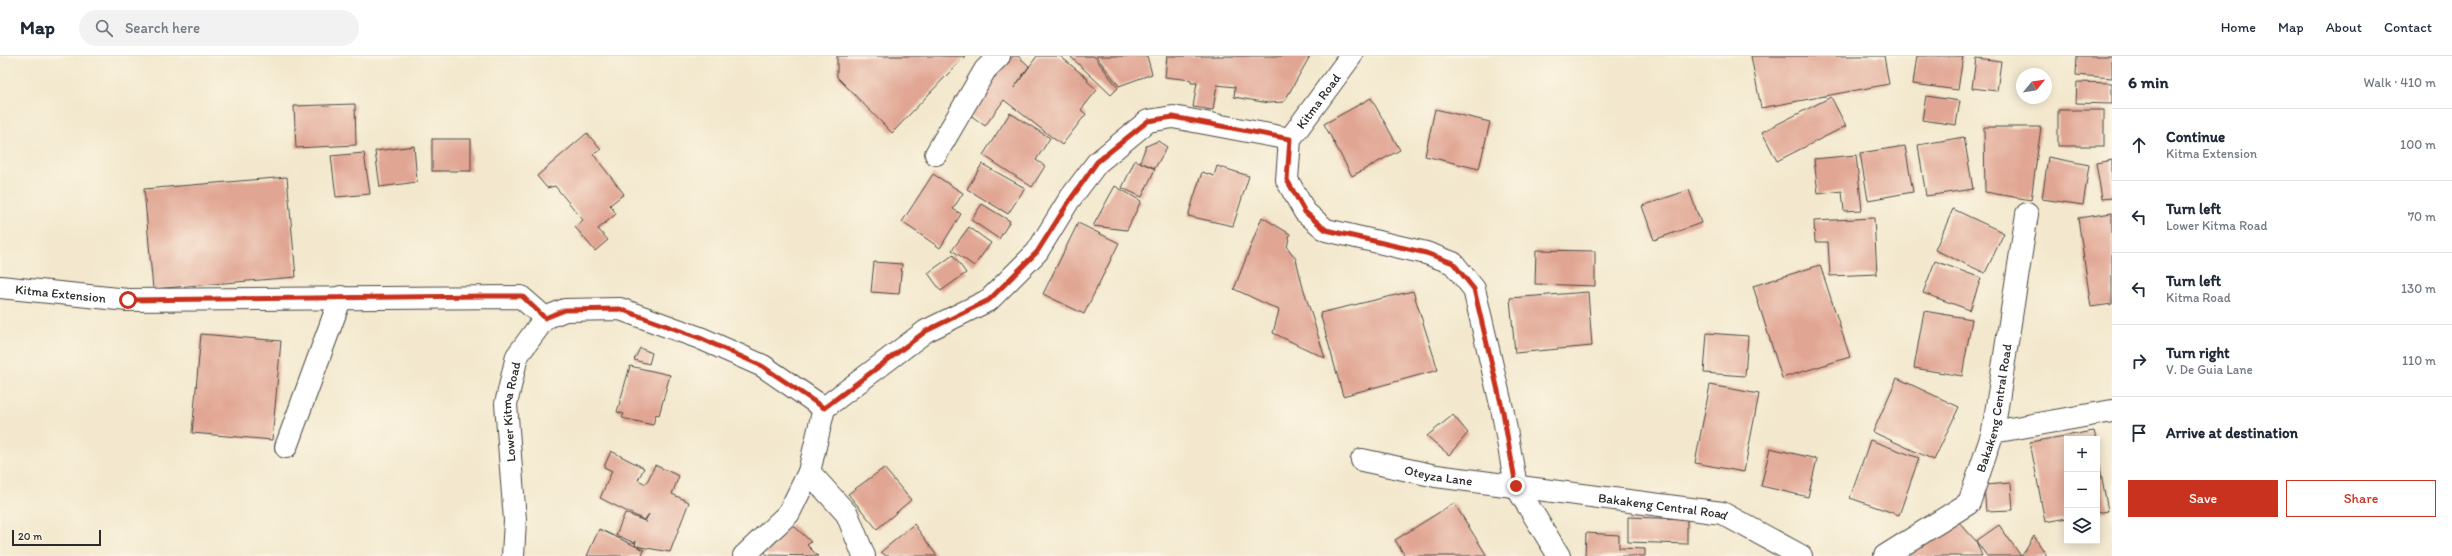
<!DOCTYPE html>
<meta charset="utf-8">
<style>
:root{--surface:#fff;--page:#f2f2f3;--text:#1f2937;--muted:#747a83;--line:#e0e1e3;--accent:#c8321e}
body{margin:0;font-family:Itim,sans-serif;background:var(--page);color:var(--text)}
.controls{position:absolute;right:12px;bottom:12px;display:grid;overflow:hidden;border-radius:0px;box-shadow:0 2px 10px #0003}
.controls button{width:36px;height:36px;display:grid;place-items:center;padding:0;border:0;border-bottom:1px solid var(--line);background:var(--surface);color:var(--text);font:20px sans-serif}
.compass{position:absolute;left:2016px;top:12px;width:36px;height:36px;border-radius:50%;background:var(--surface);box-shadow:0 2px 10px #0003;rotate:60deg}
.scale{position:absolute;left:12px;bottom:10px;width:89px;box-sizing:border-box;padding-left:4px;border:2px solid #2b2b2b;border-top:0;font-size:11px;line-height:14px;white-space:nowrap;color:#2b2b2b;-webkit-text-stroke:3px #fcf5e5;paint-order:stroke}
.stop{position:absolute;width:12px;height:12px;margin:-9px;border:3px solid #c8321e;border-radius:50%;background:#fff}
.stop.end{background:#c8321e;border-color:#fff;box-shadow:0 1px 4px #0008}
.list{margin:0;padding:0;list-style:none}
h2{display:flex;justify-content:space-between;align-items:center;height:52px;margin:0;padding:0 16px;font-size:17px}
h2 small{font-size:13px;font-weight:400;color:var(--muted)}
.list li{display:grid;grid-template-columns:26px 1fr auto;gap:12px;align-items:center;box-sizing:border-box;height:72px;padding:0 16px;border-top:1px solid var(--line)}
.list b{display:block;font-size:15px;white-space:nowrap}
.list p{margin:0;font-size:13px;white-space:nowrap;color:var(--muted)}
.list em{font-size:13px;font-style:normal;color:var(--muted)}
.actions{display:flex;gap:8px;padding:12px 16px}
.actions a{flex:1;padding:9px 0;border:1px solid var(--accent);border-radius:0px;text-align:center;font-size:14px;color:var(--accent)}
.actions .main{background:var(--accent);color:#fff}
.icon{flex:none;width:22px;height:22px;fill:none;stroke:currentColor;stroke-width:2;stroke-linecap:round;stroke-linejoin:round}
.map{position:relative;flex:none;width:2112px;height:500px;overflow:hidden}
header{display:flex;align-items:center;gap:24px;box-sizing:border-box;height:56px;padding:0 20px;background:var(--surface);border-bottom:1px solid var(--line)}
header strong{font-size:19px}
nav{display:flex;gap:22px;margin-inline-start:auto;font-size:14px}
.search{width:280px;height:36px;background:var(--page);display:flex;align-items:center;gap:10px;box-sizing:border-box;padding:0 14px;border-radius:22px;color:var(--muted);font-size:15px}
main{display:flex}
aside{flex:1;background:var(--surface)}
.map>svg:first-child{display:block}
</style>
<header>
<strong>Map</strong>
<div class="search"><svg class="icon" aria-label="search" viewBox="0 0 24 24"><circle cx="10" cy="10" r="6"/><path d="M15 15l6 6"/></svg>Search here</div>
<nav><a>Home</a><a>Map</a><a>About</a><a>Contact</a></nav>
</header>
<main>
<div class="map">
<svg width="2112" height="500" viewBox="0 0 2112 500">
<rect width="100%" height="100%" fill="#fcf5e5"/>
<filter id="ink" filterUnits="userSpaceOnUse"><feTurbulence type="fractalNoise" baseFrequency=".025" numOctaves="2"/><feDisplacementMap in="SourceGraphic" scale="8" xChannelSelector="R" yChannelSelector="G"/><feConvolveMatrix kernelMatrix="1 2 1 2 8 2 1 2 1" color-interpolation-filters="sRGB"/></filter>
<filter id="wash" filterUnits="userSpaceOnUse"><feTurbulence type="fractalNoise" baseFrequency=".012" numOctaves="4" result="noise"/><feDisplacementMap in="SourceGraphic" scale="16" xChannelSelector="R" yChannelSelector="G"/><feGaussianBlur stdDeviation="0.9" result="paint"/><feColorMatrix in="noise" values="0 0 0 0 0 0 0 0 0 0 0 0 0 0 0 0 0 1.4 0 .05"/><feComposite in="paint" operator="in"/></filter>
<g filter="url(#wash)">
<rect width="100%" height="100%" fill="#f3e8cd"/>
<g id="blocks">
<g fill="#e1a593">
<path d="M837 0H965L892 77 837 21Z"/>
<path d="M1013 0H1018L1029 10 1014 32 1037 0H1060L1088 23 1087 25 1097 34 1081 54 1086 58 1062 89 1004 44 985 70 965 55Z"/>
<path d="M1070 0H1094L1118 32 1111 39Z"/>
<path d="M1096 0H1147L1152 18 1119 30Z"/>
<path d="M1167 0H1310L1284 46 1268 47 1234 41 1235 31 1217 29 1213 54 1193 51 1197 27H1191V24L1165 21Z"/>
<path d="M1751 0H1884L1889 28 1761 52Z"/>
<path d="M1917 0H1963L1958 34 1913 28Z"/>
<path d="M2077 0H2112V22L2076 19Z"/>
<path d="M1976 2 2001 5 1997 35 1972 32Z"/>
<path d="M2077 26 2112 27V48L2076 47Z"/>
<path d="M1926 40 1960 45 1956 69 1922 64Z"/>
<path d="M1831 41 1846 70 1777 105 1762 76Z"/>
<path d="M1371 42 1400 94 1352 120 1324 68Z"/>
<path d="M355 48 356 89 296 92 294 50Z"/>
<path d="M1435 53 1490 66 1479 113 1425 100Z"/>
<rect x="2058" y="54" width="46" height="36"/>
<path d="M1010 57 1050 82 1036 104 1045 110 1032 131 983 99Z"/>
<path d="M1984 71H2041L2031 144 1985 136Z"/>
<path d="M587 77 601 94 593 98 624 138 610 149 616 158 598 173 608 184 595 195 575 171 583 164 555 130 547 132 537 120Z"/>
<path d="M1964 81 1973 133 1926 140 1918 89Z"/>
<rect x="432" y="83" width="39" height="32"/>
<path d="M1158 85 1167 91 1155 112 1140 106 1146 90Z"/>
<path d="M414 90 417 126 380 131 375 95Z"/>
<path d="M1905 90 1913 136 1868 144 1860 97Z"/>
<path d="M364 97 370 138 336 141 331 100Z"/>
<path d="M1856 99 1862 154 1844 155 1842 135 1818 138 1814 103Z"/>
<path d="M2048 101 2089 109 2083 149 2042 143Z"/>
<path d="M1135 104 1155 113 1142 141 1122 132Z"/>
<path d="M2112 104V142L2102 143 2096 107Z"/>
<path d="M982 108 1025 132 1008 158 967 133Z"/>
<path d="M1217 110 1249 120 1233 170 1188 160 1202 116 1214 120Z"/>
<path d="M933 118 963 137 953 153 961 158 940 192 902 166Z"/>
<path d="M287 121 296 221 153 233 144 133Z"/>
<path d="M1115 130 1141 145 1127 174 1093 170Z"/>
<path d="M1689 134 1701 167 1654 184 1642 150Z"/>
<path d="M982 148 1010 165 999 183 971 164Z"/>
<path d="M1953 153 2004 177 1985 217 1935 194Z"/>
<path d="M2112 157V248L2091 251 2078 162Z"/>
<path d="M1262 161 1290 178 1287 191 1296 203 1302 228 1325 302 1273 277 1279 254 1234 233Z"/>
<path d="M1874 162 1877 218 1830 220 1828 186H1815L1814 165Z"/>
<path d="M1078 167 1119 187 1084 258 1043 238Z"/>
<path d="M969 171 991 187 974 210 952 194Z"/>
<path d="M1536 194 1595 195V230L1535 228Z"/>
<path d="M953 199 966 217 941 235 928 217Z"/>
<path d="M1935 205 1981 222 1970 254 1923 237Z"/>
<path d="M874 206 902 208 899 238 871 236Z"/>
<path d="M1820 209 1850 301 1782 322 1753 230Z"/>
<path d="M1413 235 1438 314 1343 340 1320 257Z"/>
<path d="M1588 236 1592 290 1515 297 1510 242Z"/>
<path d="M1924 255 1972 263 1962 320 1914 312Z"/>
<path d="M1707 277 1748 280 1745 320 1704 317Z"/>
<path d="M201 278 281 285 272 384 192 377Z"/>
<path d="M640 292 652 297 649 308 634 304Z"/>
<path d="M630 310 670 319 659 359 656 358 653 369 622 362 624 358 617 356Z"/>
<path d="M1897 322 1959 351 1934 404 1873 376Z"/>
<path d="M1710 329 1759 338 1744 416 1695 407Z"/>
<path d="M1453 359 1468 377 1449 399 1427 380Z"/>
<path d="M2094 375 2096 383H2067V462L2045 466 2030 386Z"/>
<path d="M1870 384 1919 402 1899 459 1850 442Z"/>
<path d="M1770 392 1817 403 1808 441 1761 430Z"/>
<path d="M611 395 644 412 638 424 646 428 655 409 679 420 672 438 689 446 670 496 635 490 636 485 635 487 616 479 625 457 647 466 645 465 649 458 644 464 600 442 612 415 604 411Z"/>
<path d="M2097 395 2108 455 2097 457Z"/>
<path d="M884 412 911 444 877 473 848 438Z"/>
<path d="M2011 427 2013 454 1986 455 1984 429Z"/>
<path d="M1454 447 1487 500H1405L1395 484Z"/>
<path d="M1628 461 1687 463V488L1628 486Z"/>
<path d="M1957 464 1976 485 1999 469 2021 500H1987L1976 485 1982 500H1896Z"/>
<path d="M792 468 811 486 807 489 818 500 767 499 764 495Z"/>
<path d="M914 468 937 500H886L881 496Z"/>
<path d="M599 473 644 494 642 500H587Z"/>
<path d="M1586 477 1619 479V492L1645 493V500H1585Z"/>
<path d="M2034 480 2047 500H2021Z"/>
</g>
</g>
</g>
<g filter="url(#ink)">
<use href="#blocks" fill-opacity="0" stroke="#494743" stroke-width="1"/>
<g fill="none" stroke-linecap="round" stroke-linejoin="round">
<g stroke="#494743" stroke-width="24">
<g id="minor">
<path d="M1290 83 1287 124 1305 156 1326 174 1426 197 1453 207 1474 233 1503 357 1516 430 1559 500"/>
<path d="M936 98 985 14 999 0"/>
<path id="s1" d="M0 231 128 244 521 241 545 262"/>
<path id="s2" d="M824 352 926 275 989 244 1037 196 1069 144 1097 107 1148 65 1173 61 1290 83 1351 0"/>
<path d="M1993 376 2112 355"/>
<path d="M286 391 341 241"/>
<path id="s3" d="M1362 404 1436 420 1722 457 1801 500"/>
<path d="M809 416 847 458 864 500"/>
<path id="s4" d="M513 500 515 464 506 348 517 300 545 262 565 254 620 253 700 282 763 310 824 352"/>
<path d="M744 500 789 457 809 416 824 352"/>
<path id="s5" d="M1885 500 1969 447 1993 376 2027 158"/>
</g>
</g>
<use href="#minor" stroke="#fff" stroke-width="22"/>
</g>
</g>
<g fill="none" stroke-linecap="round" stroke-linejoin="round" filter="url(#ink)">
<path stroke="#c8321e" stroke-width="5" d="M128 244 484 240H522L545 262 565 254 620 253 700 282 762 310 824 352 926 275 989 244 1037 196 1070 144 1097 106 1148 65 1173 61 1290 83 1287 124 1305 156 1326 174 1426 197 1453 207 1474 233 1503 356 1516 430"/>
</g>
<g text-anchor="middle" stroke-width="3" stroke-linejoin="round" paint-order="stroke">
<g font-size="13" fill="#2b2b2b" stroke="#fcf5e5">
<text dy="5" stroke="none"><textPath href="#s2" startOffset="631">Kitma Road</textPath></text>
<text dy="5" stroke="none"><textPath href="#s1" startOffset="61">Kitma Extension</textPath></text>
<text dy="5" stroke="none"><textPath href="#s5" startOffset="198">Bakakeng Central Road</textPath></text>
<text dy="5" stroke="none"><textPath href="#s4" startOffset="145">Lower Kitma Road</textPath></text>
<text dy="5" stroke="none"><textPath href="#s3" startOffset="78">Oteyza Lane</textPath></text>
<text dy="5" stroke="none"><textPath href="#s3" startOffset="305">Bakakeng Central Road</textPath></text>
</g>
</g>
</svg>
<div class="controls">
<button>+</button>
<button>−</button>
<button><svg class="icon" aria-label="layers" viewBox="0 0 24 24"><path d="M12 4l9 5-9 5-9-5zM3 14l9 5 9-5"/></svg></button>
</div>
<svg class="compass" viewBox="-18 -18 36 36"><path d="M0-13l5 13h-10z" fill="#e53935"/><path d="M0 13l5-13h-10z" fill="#747a83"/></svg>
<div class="scale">20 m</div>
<div class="stop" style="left:128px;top:244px"></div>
<div class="stop end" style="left:1516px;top:430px"></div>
</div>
<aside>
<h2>6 min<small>Walk · 410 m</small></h2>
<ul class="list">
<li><svg class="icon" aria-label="ahead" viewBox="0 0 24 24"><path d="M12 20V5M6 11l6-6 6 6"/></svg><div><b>Continue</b><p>Kitma Extension</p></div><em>100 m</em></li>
<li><svg class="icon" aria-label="left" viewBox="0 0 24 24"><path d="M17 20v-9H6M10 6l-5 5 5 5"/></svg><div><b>Turn left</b><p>Lower Kitma Road</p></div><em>70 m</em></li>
<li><svg class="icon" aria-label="left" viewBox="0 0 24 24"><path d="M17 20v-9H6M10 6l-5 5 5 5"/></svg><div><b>Turn left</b><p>Kitma Road</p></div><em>130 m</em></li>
<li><svg class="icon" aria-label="right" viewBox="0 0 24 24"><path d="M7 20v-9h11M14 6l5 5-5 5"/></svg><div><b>Turn right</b><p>V. De Guia Lane</p></div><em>110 m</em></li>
<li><svg class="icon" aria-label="arrive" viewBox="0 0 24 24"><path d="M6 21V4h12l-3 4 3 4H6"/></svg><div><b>Arrive at destination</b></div></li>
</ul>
<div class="actions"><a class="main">Save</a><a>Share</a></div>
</aside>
</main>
